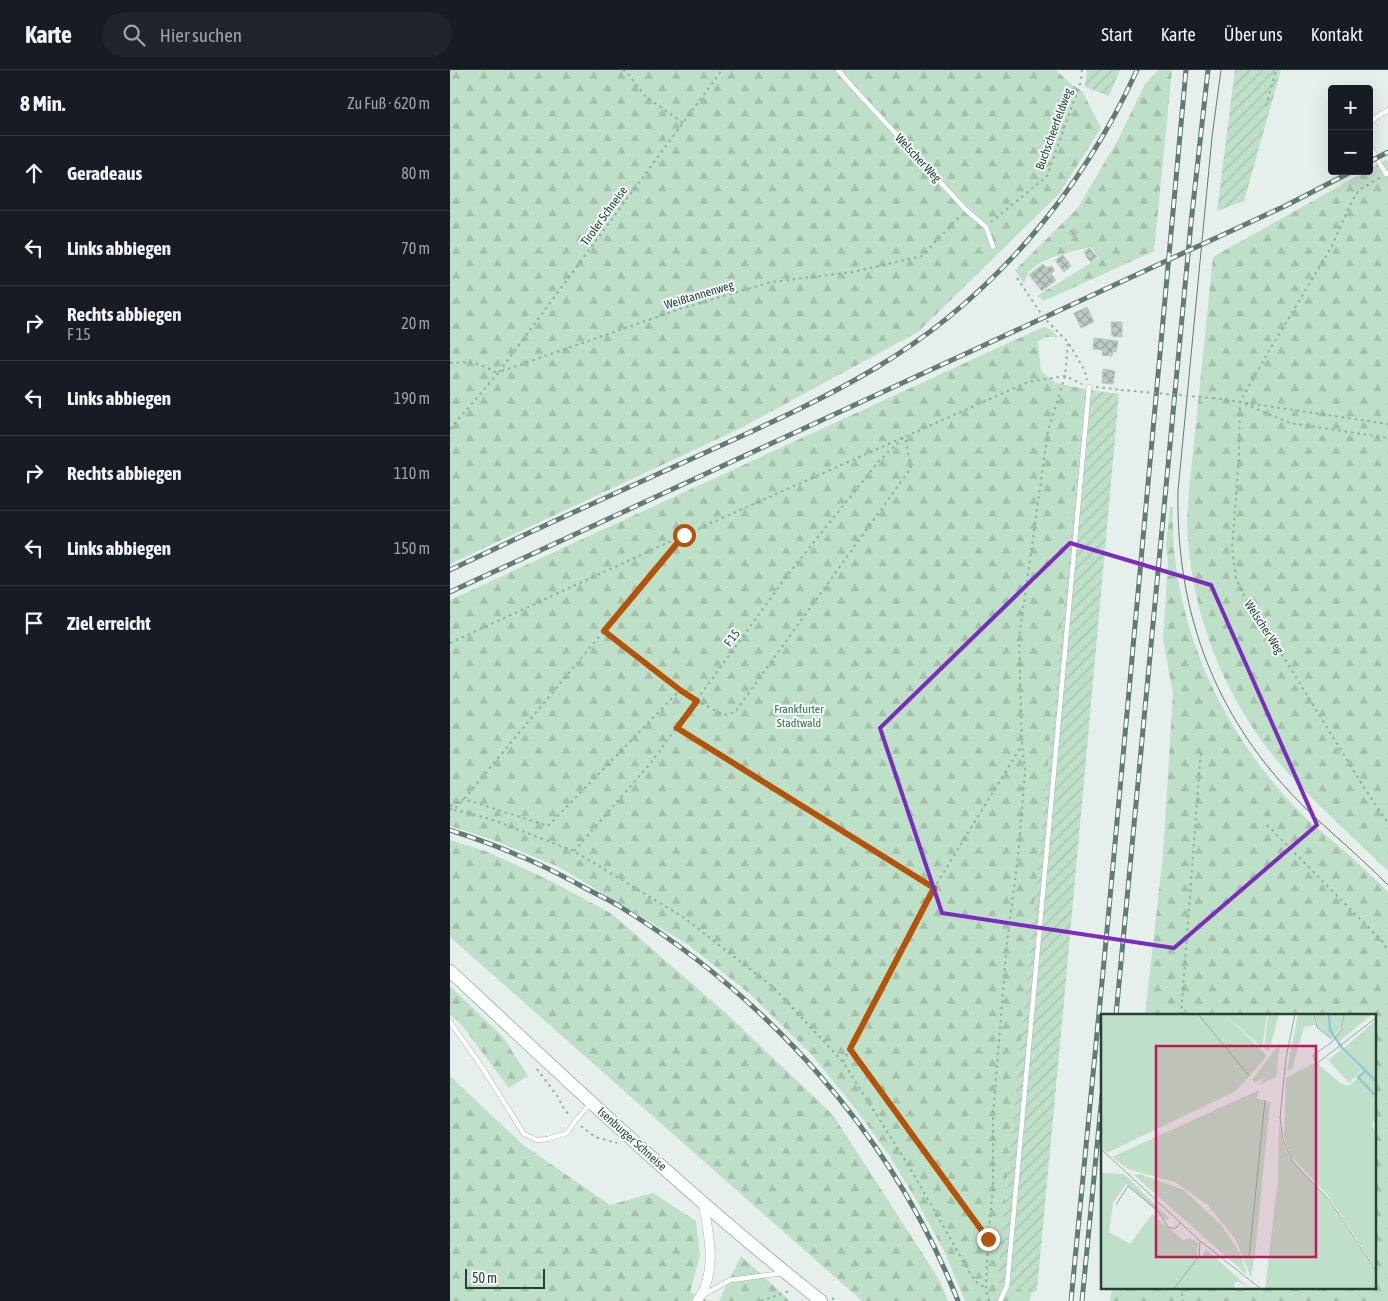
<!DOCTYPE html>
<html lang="de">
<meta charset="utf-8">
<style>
:root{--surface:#171b24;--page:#20242c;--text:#f1f3f6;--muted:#9ea1a6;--line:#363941}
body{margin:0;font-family:"Asap Condensed",sans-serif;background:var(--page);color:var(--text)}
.controls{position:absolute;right:15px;top:15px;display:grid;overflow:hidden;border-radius:5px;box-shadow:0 5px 20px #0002}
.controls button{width:45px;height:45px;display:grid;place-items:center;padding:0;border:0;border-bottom:1px solid var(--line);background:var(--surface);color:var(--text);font:25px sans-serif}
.scale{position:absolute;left:15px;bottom:12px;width:80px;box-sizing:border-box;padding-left:5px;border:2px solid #24423a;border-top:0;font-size:14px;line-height:18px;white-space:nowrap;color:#24423a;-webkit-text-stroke:4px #f7fbf9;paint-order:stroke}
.stop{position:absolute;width:15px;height:15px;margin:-11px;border:4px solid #b45309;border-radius:50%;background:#fff}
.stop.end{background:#b45309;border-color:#fff;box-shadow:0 1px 5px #0008}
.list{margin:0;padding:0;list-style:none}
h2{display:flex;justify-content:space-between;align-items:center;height:65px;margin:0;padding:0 20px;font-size:21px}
h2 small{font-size:16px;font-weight:400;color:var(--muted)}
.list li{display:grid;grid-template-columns:32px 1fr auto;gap:15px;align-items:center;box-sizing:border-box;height:75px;padding:0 20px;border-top:1px solid var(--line)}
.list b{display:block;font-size:19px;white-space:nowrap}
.list p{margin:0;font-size:16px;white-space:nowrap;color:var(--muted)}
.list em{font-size:16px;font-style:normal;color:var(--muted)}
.icon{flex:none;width:28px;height:28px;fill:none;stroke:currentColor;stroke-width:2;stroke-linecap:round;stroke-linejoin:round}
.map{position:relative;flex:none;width:938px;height:1231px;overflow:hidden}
header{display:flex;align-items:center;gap:30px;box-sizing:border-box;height:70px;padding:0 25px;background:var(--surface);border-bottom:1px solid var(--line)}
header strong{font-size:24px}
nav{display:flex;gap:28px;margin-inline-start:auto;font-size:18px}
.search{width:350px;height:45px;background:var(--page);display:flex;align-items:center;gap:12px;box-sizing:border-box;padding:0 18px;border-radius:28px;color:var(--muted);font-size:19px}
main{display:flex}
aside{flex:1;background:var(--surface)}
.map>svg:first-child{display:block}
</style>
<header>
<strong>Karte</strong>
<div class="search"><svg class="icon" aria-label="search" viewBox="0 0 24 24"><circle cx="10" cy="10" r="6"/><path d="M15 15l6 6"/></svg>Hier suchen</div>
<nav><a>Start</a><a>Karte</a><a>Über uns</a><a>Kontakt</a></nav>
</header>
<main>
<aside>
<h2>8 Min.<small>Zu Fuß · 620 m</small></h2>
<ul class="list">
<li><svg class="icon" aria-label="ahead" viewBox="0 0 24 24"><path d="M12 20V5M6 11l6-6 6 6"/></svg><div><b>Geradeaus</b></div><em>80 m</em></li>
<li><svg class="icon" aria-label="left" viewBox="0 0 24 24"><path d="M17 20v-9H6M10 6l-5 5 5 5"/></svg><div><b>Links abbiegen</b></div><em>70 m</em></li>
<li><svg class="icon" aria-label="right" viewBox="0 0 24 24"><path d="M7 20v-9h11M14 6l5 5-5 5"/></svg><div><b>Rechts abbiegen</b><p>F 15</p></div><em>20 m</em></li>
<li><svg class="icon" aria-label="left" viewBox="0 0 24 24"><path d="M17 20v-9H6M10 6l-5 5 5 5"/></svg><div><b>Links abbiegen</b></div><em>190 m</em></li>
<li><svg class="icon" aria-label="right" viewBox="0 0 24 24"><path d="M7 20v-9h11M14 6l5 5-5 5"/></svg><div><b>Rechts abbiegen</b></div><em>110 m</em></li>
<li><svg class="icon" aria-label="left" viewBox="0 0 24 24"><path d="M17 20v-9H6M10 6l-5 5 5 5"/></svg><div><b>Links abbiegen</b></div><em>150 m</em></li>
<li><svg class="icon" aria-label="arrive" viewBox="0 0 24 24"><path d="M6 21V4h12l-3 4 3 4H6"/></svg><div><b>Ziel erreicht</b></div></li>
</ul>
</aside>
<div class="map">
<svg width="938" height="1231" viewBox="0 0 938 1231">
<defs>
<pattern id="forest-firs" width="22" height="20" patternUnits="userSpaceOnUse" patternTransform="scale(1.25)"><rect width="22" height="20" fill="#bfe0c8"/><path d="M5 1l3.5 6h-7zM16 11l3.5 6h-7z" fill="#a4c1ad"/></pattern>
<pattern id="garden-furrows" width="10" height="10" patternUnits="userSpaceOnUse" patternTransform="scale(1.25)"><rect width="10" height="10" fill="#bfe0c8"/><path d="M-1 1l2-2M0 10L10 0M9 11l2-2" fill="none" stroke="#a4c1ad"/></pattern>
<pattern id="building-cross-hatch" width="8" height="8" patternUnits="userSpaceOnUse" patternTransform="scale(1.25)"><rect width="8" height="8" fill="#bbcac4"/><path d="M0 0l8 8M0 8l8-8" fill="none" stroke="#98a6a0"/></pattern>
</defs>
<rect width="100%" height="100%" fill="#e6efeb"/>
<g fill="url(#forest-firs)">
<path d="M0 0H606L621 14 632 21 651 58 609 124 468 262 289 359 0 494Z"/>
<path d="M708 0H722L704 181 594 231 587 226 649 188 641 177C624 181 593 187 581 200 576 204 576 209 574 214L565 200 627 139 668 70 695 14Z"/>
<path d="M936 90 938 92V801C904 768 869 737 838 703 780 639 744 555 738 469 736 453 738 437 739 420L763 187 916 101H919V99Z"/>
<path d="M593 257 600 259 608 267H597L588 271 591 301 606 313 635 319 547 1213 582 1223 579 1231H515L494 1181 468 1133 439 1085 408 1042 362 985 300 924 237 874 109 797 43 770 0 756V530Z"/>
<path d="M720 437H723C719 550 772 664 851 743 861 754 874 763 885 773 903 788 921 805 938 822V1231H660L662 1217H924V945H695L713 784 723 624 713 569 718 491 716 476Z"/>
<path d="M0 770 38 782 101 811 162 844 278 945 383 1045 490 1211 498 1231H412L0 867Z"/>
<path d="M0 916 53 967 78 1006 59 1018 11 954 0 945Z"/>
<path d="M0 1006 72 1074 160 1135 203 1123 246 1151 250 1186 240 1222 258 1231H0Z"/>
<path d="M291 1186 340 1231H269Z"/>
</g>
<g fill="url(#garden-furrows)">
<path d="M637 0H670L659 26 635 17Z"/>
<path d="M785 0H831L794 131 767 141Z"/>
<path d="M635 319 669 324 614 931 587 1220 582 1223 547 1213Z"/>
</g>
<g fill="url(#building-cross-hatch)" stroke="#b8c9c2">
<path d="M623 158 628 162 623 167 618 163Z"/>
<path d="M639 178 647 187 641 192 636 187H637L634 182Z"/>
<path d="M613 185 621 196 614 202 605 190Z"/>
<path d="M593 194 597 198 601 196 605 200 601 204 606 210 592 221 579 205Z"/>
<path d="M637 237 644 252 631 258 624 243Z"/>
<path d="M661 252H672V267L662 266Z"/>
<path d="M644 268 668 271 666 282 663 281 662 286 652 285 653 280 643 279Z"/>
<path d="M653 299 665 301 663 314 652 313Z"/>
</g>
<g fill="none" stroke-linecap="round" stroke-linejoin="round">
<g stroke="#a8b8b2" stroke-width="5.5">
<g id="service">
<path d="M388 0 399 13 516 140 536 157 543 177"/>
<path d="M919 55 925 48 938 40"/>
<path d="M919 75 936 104 938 103"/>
<path d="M0 952 32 997 74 1064 87 1070 98 1069 117 1063 125 1051 141 1033"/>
<path d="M253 1225 280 1210 334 1203"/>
<path d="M550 1231 557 1216 639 317"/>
</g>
</g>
<g stroke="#a8b8b2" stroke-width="10">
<path id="minor" d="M247 1231C268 1204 259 1164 253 1133"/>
</g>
<g stroke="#a4bbb3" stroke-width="14">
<path id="secondary" d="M0 901C121 1014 241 1128 371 1231"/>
</g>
<g stroke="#86b3a5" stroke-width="2" stroke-dasharray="2.5 4" stroke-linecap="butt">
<path d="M173 0 178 4 195 26 233 53"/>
<path d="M816 36 826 0"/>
<path d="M930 108 909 120 901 133 882 176 819 281 790 332 789 386 782 478 786 508 794 526 826 575 915 719 938 753"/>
<path d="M541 152 597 106 631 11 632 0"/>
<path d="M567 208 594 248 618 272 635 301 637 310"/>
<path d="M0 293C23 292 27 292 47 303"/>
<path d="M49 302 272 0"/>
<path d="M646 317 671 320"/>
<path d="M763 328 938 354"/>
<path d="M795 334 840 353 938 368"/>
<path d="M0 359 49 302 230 239 321 212 403 202 472 186 510 146"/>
<path d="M154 561 229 620"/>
<path d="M0 573 234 465 578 312 615 306 632 314"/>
<path d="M227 658 484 817"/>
<path d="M0 736 14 729 98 756 230 620 247 631 274 645 285 642 461 398 455 366"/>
<path d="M0 739 4 740 14 729 232 467"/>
<path d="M4 740 19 743 43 750 124 781 233 847 323 917 393 992 457 1093 520 1203 527 1213 536 1218"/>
<path d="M817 755 932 871 938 881"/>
<path d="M124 781 200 694 339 503 429 391 453 368"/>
<path d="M731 945 751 679"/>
<path d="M400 979 538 1169"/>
<path d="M393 992 484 818 572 675"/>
<path d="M87 999 108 1027 114 1039 120 1046"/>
<path d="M131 1056 145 1067 167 1073"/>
<path d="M731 1217 733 1231"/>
<path d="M382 1228 386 1231"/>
<path d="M311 1231 339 1221"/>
<path d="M539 1231 536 1218 538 1169 543 1118V1046L557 872 568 787 575 701 572 675 569 568 598 361 615 306 618 272"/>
</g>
<use href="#service" stroke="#fff" stroke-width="4.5"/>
<use href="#minor" stroke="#fff" stroke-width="9"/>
<use href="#secondary" stroke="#fff" stroke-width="12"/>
<path stroke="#5f7d75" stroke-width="1" d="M771 0 762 67 728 421C726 530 757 626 828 709 861 748 903 779 938 815"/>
<g stroke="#5f7d75" stroke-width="5">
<g id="rail">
<path d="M919 92 938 82"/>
<path d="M0 500C79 462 159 426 239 390 302 361 365 334 424 299 541 230 631 123 687 0"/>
<path d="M0 522 794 155 835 136 903 101"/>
<path d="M0 760C23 768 45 775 67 785 91 794 113 806 135 818 146 824 158 829 169 836 319 928 443 1066 508 1231"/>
<path d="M666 945 741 153 758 0"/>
<path d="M621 1231 658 850 736 0"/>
<path d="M632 1231 652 1025"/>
</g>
</g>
<use href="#rail" stroke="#f7fbf9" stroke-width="3" stroke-dasharray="9" stroke-linecap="butt"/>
<path stroke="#86b3a5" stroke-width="2" stroke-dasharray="2.5 4" stroke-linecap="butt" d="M671 320 763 328"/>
</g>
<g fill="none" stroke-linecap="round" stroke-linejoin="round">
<path stroke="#b45309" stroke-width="6" d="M234 465 154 561 230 620 247 631 227 658 484 818 400 979 538 1169"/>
</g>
<path fill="none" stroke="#7b2cbf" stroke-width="4" stroke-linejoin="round" d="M620 473 761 515 867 755 724 878 492 843 430 658Z"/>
<g text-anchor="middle" stroke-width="4" stroke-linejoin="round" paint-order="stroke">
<g font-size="12" fill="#24423a" stroke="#f7fbf9">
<text transform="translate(604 59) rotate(-70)" y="4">Buchscheerfeldweg</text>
<text transform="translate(468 88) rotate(47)" y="4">Welscher Weg</text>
<text transform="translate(154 146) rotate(-54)" y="4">Tiroler Schneise</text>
<text transform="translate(249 225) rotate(-17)" y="4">Weißtannenweg</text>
<text transform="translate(814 557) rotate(57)" y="4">Welscher Weg</text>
<text transform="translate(282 568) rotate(-54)" y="4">F 15</text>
<text transform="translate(182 1069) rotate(42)" y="4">Isenburger Schneise</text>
</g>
<g font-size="12" fill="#2d7a4b" stroke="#f7fbf9">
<text x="349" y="643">Frankfurter<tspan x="349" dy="14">Stadtwald</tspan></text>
</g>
</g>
<g transform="translate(651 944)">
<rect width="275" height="275" fill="#e6efeb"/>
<path d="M0 0H124L166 42 135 77 6 139 0 133ZM179 29 175 63 156 72 165 63 153 69 151 66ZM215 48 239 69 247 72 251 69 270 87 271 109 275 121V255L228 183 190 142 183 123 185 64ZM158 76 156 84 163 87 149 240 154 241 150 264 135 226 106 190 74 168 27 155 11 143ZM178 107 181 127 189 145 224 182 275 258V275L164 274 177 166ZM0 159 23 160 68 204 65 206 25 170 12 189 8 218 29 230 51 200 82 226 90 224 97 229 96 241 101 243 105 235 149 275 138 268H133L134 275H0ZM39 160 83 176 120 211 139 239 146 261 33 161Z" fill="#bfe0c8"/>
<path d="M240 36 261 56 248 69 227 46Z" fill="#bfe0c8"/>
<path d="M124 0H166L161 34ZM167 0H178L168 37 163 35ZM197 0H212L214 11 203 13 191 55 186 56ZM214 0H242L241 13 230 24 217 13ZM243 0H271L238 28 234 22 243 13ZM275 6V108L271 109 270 87 251 69 265 56 242 35ZM163 87 169 88 154 241 148 239Z" fill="#bfe0c8"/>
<path fill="none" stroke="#8ec9d4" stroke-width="2.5" d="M228 0 229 16 241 34 275 67M264 57 257 63 275 82"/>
<path fill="none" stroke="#98aaa4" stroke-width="1" d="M97 0 148 62M194 0 185 44 179 104 182 126 192 148 228 186 275 257M213 0 216 13 231 25M243 0 241 15 230 29 212 41 215 50 275 4M0 135 98 226 160 275M15 191 27 172 55 195 68 214H75L79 209M148 244 164 86M73 275 98 242 99 228"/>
<path fill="#c2185b" fill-opacity="0.15" stroke="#c2185b" stroke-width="2.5" d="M55 32H215V243H55Z"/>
<rect width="275" height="275" fill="none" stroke="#24423a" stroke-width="2.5"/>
</g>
</svg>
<div class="controls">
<button>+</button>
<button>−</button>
</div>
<div class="scale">50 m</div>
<div class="stop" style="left:234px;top:465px"></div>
<div class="stop end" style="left:538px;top:1169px"></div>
</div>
</main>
